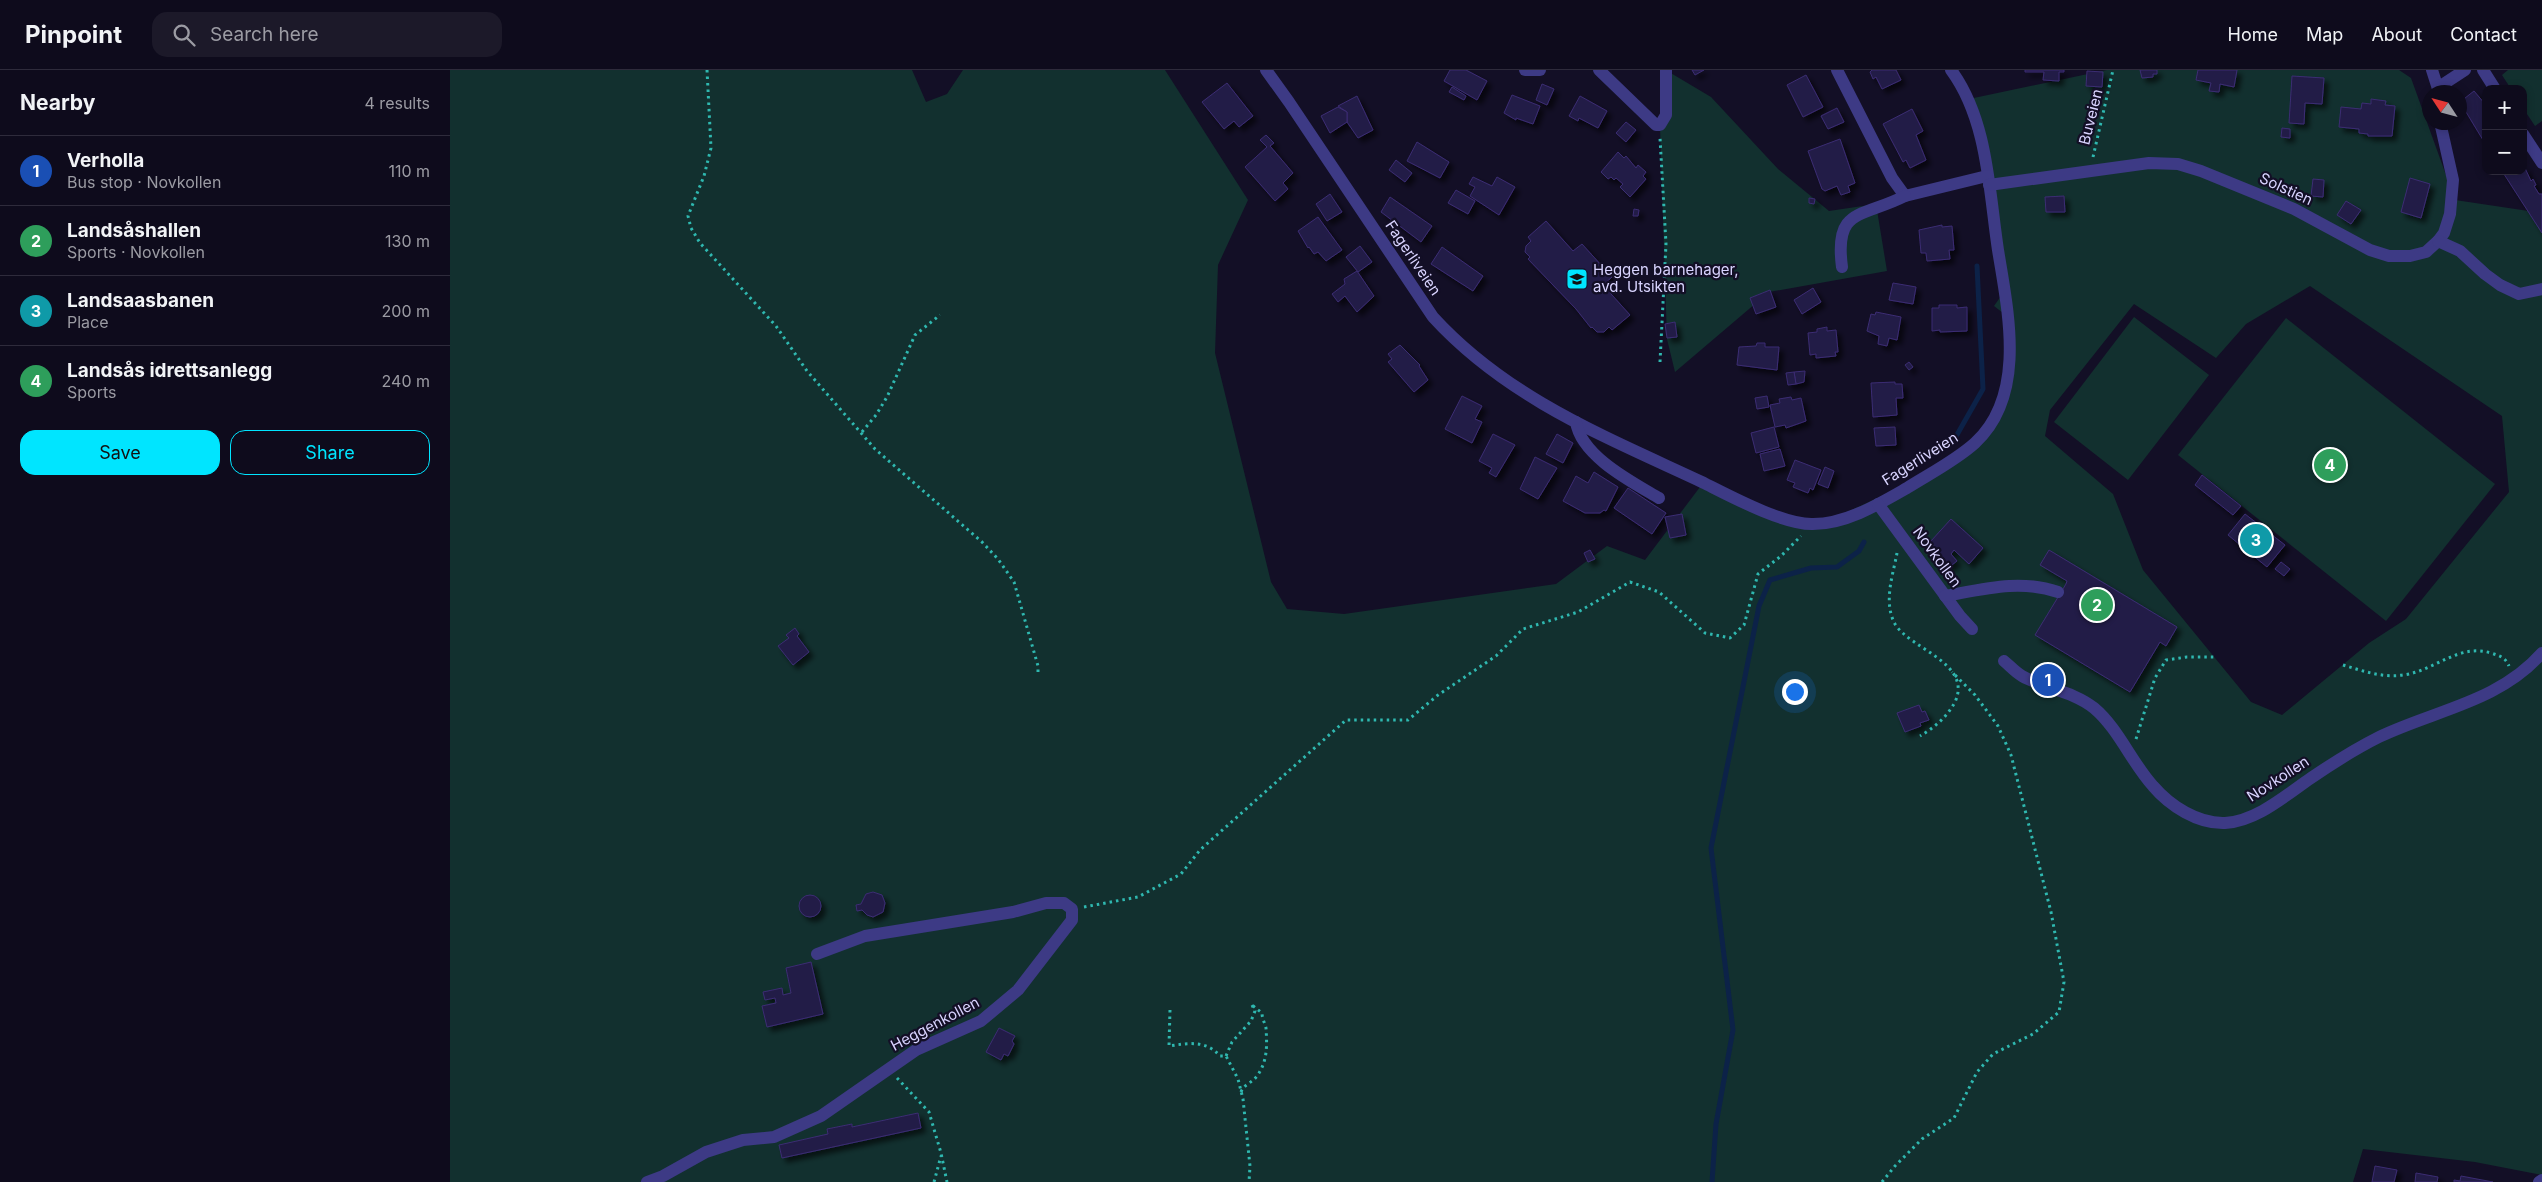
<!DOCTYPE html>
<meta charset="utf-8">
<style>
:root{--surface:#0e0b1c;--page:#1c1929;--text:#f1f3f6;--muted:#9b9ba3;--line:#2e2b3b;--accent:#00e5ff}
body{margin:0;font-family:Inter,sans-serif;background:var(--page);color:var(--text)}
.controls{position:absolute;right:15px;top:15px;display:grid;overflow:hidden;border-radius:10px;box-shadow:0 2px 8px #0003}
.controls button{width:45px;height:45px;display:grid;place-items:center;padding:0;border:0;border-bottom:1px solid var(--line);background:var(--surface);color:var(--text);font:25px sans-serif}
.compass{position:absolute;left:1972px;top:15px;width:45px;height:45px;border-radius:50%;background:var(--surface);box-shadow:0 2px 8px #0003;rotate:306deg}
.you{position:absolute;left:1344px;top:621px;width:18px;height:18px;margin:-12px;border:4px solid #fff;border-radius:50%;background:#1a73e8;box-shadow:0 0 0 8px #1a73e833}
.badge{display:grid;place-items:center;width:32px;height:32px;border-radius:50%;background:var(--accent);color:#fff;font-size:16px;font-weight:700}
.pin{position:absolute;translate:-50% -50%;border:2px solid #fff;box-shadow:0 1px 5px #0006}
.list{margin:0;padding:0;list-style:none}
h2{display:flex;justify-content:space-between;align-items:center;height:65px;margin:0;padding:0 20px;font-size:21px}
h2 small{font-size:16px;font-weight:400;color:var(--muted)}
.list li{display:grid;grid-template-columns:32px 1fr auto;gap:15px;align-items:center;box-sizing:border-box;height:70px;padding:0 20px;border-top:1px solid var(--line)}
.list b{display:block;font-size:19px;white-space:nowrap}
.list p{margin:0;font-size:16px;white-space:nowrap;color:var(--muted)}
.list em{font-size:16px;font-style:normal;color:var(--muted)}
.actions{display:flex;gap:10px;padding:15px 20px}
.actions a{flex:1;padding:11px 0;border:1px solid var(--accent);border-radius:15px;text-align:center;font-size:18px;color:var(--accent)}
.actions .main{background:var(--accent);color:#111}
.icon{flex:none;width:28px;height:28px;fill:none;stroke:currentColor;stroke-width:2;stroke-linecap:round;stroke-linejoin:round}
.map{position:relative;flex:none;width:2092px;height:1112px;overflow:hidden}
header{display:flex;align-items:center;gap:30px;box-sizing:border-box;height:70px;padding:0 25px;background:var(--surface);border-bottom:1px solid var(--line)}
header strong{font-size:24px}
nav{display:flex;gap:28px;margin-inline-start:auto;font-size:18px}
.search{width:350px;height:45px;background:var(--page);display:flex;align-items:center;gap:12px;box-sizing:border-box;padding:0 18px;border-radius:15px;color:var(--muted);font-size:19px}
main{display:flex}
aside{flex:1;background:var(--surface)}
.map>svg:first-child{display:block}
</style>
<header>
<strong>Pinpoint</strong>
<div class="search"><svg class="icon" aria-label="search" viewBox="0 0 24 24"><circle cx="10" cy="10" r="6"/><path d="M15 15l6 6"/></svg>Search here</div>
<nav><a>Home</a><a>Map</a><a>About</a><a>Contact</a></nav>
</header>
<main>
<aside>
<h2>Nearby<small>4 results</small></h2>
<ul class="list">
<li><span class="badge" style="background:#1a4fb4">1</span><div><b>Verholla</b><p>Bus stop · Novkollen</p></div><em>110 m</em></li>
<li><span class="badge" style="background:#2e9e5b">2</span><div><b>Landsåshallen</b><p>Sports · Novkollen</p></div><em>130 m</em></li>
<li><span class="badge" style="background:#0f9aa8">3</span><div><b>Landsaasbanen</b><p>Place</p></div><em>200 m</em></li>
<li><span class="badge" style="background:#2e9e5b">4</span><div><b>Landsås idrettsanlegg</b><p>Sports</p></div><em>240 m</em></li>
</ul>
<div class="actions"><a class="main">Save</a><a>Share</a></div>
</aside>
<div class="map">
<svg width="2092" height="1112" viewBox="0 0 2092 1112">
<defs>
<filter id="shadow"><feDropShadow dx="4.5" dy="4.5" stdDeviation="2.5" flood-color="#0009"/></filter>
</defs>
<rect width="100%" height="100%" fill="#130f26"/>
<g fill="#12302f" fill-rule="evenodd">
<path d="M0 0H462L476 32 497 24 513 0H715L798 130 768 195 765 283 821 512 837 539 894 544 1106 514 1157 476 1195 490 1253 413 1365 457 1494 397 1547 344 1556 308 1553 243 1544 236 1551 226 1541 153 1519 29 1657 0H1949L1961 8 2005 130 2092 143V1105L2025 1092 1913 1079 1903 1112H0ZM1860 216 2052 346 2059 422 1956 549 1919 573 1832 645 1801 632 1693 500 1663 424 1595 366 1600 340 1684 234 1766 288 1796 254Z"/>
<path d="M2058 0H2092V51L2085 56 2073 38V19H2061L2052 5Z"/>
<path d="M1219 2 1261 27 1328 99 1379 141 1426 134 1437 201 1319 222 1225 302 1217 269 1210 56Z"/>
<path d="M1684 247 1759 305 1678 410 1604 352Z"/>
<path d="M1836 248 2045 414 1936 551 1728 385Z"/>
</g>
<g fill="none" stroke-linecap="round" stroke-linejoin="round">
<g stroke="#0c2248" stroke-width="5">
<path d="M1445 408 1466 392 1504 370 1533 319 1527 196"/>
<path d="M1262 1112 1266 1054 1283 960 1261 778 1309 536 1320 510 1361 498 1387 497 1409 481 1414 472"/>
</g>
</g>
<g fill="#241b47" stroke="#3b2d73" filter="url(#shadow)">
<path d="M1000 0H1016L1037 11 1027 30 994 11Z"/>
<path d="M1242 0H1254L1245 5Z"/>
<path d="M1422 0H1446L1451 10 1432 19 1426 7 1423 9 1420 2Z"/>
<path d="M1575 0H1614V2H1609V11L1593 10 1594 2H1575Z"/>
<path d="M1690 0H1707V4H1703V7L1692 8Z"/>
<path d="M1748 0H1787L1784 17 1770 14 1769 22 1759 21 1761 13 1746 10Z"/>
<path d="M1637 1 1653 2 1652 17 1636 16Z"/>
<path d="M1356 5 1373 37 1353 47 1337 15Z"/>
<path d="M1842 6 1874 8 1872 34 1855 33 1854 54 1839 53Z"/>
<path d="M777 13 803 46 789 57 784 51 774 59 752 32Z"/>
<path d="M1092 14 1104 19 1097 35 1086 30Z"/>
<path d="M1002 17 1016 26 1014 30 999 22Z"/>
<path d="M2024 21 2035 34 2033 36 2036 40V75L2010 32Z"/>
<path d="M1062 25 1090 36 1083 54 1066 48V50L1054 43Z"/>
<path d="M907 26 923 60 908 68 897 52V42L888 36Z"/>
<path d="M1130 26 1157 41 1148 58 1129 48 1128 51 1119 46Z"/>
<path d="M1921 29 1936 31 1935 35 1945 36 1942 66H1918V64L1909 63V59L1889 57 1891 37 1911 39 1912 33 1921 34Z"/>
<path d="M888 37 897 42V52L880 63 871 46Z"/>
<path d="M1387 38 1394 52 1378 59 1371 46Z"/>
<path d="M1462 39 1473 61 1466 65 1476 90 1460 98 1456 90 1453 92 1433 54Z"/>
<path d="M1176 52 1186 60 1176 72 1166 63Z"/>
<path d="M1832 58 1840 59V68L1831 67Z"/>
<path d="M816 65 824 73 820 76 843 103 833 113 838 119 825 131 795 97 817 77 810 70Z"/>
<path d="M1390 69 1405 113 1398 116 1400 122 1391 125 1387 116 1375 121 1372 119 1358 81Z"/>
<path d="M967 72 999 92 990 108 957 91Z"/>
<path d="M1168 82 1174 88 1176 86 1186 98 1188 95 1196 102 1193 106 1196 109 1180 127 1170 117 1173 114 1166 108 1164 110 1161 107 1158 109 1151 102Z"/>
<path d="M946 90 962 103 955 112 939 100Z"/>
<path d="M2074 96 2081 111 2083 109 2086 115 2084 116 2089 124H2092V163L2052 101H2073Z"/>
<path d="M1023 107 1042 116 1047 107 1065 117 1049 145 1020 126 1025 117 1019 114Z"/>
<path d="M1960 108 1980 114 1971 148 1951 142Z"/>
<path d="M1863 109 1874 110 1873 127 1861 126Z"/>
<path d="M1006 120 1025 131 1018 144 998 133Z"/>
<path d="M880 124 892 142 877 151 866 134Z"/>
<path d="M1614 126 1615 142H1596L1595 127Z"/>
<path d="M940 127 982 156 971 172 931 142Z"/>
<path d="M1359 128 1365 129 1364 134 1359 133Z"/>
<path d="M1896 131 1911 140 1901 154 1887 145Z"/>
<path d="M1184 139 1189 140 1188 146H1183Z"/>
<path d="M868 147 892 180 876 191 868 182 864 184 859 177 858 178 848 161Z"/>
<path d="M1096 151 1123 181 1132 174 1162 207 1153 215 1180 245 1162 260 1159 257 1154 262H1147L1142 257 1141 258 1126 239 1078 189 1080 187 1075 182 1076 176 1081 171 1078 167Z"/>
<path d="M1492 155V157L1502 156 1504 180H1499L1500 189 1477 191 1476 183H1471L1469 160Z"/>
<path d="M910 176 922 192 908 202 896 187Z"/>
<path d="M992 177 1033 206 1023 221 981 194Z"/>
<path d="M907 201 924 226 907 242 895 226 888 232 882 224 895 214 894 209Z"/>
<path d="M1443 213 1466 217 1463 234 1439 230Z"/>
<path d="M1363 218 1371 232 1352 244 1344 230Z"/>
<path d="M1320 220 1326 237 1306 244 1300 228Z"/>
<path d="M1489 235H1507V238L1517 237V261L1490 262V260L1482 261V238H1489Z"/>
<path d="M1426 242 1451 247 1447 270 1439 268 1437 276 1428 274 1429 266 1417 261 1421 244 1425 245Z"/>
<path d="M1225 252 1227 267 1217 268 1215 254Z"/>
<path d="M1377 257V261L1386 260 1388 282H1385L1386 286 1366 288V284L1360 285 1358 263 1367 262V259Z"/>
<path d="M1307 273H1315V277H1329L1327 300 1287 295 1289 277 1306 276Z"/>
<path d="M950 275 970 295 969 296 978 310 964 322 938 292 942 289 938 284Z"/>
<path d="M1459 292 1463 297 1459 300 1455 295Z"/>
<path d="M1355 301 1354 312 1346 314 1344 302Z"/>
<path d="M1344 302 1346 314 1338 315 1336 303Z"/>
<path d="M1445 312V314H1452L1453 328H1446L1447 345 1423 347 1421 313Z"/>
<path d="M1012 326 1032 336 1025 349 1032 352 1022 373 995 359Z"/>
<path d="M1317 326 1319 337 1307 339 1305 328Z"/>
<path d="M1341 327 1342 330 1351 328 1356 351 1336 358 1335 355 1325 357 1320 335 1330 333 1329 329Z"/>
<path d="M1324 357 1329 377 1306 383 1301 363Z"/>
<path d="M1445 357 1446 375 1426 376 1424 358Z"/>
<path d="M1043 364 1065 375 1046 407 1039 403 1042 398 1029 391Z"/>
<path d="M1107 364 1123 373 1113 393 1096 384Z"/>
<path d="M1330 379 1335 396 1314 401 1310 384Z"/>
<path d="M1085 387 1107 398 1088 429 1070 419Z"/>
<path d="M1345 390 1371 400 1363 420 1360 418 1358 423 1343 417 1345 413 1337 410Z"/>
<path d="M1375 397 1384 401 1378 418 1368 414Z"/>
<path d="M1144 402 1168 417 1156 441 1154 440 1150 443H1135L1113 431 1126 406 1138 413Z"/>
<path d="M1752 405 1791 436 1783 445 1745 415Z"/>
<path d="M1178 418 1216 443 1202 464 1164 438Z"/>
<path d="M1232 444 1236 465 1220 468 1215 447Z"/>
<path d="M1795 444 1835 475 1817 497 1778 465Z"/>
<path d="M1501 449 1533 478 1519 494 1504 480 1501 484 1507 491 1498 498 1488 486 1481 471Z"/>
<path d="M1140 480 1145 489 1138 492 1134 483Z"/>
<path d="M1599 480 1727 557 1716 576 1710 572 1680 622 1585 565 1616 514 1617 511 1590 495Z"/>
<path d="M1831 492 1840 499 1834 506 1825 499Z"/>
<path d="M345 558 349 564 347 566 359 582 343 595 328 576 339 568 336 565Z"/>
<path d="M1469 635 1472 642 1475 641 1479 650 1470 653 1471 656 1455 662 1447 643Z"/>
<path d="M423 822 432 825 435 833 433 842 423 847 417 845 412 840 407 841 406 835 411 834 416 824Z"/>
<circle cx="360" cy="836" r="11"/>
<path d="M361 892 373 944 317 957 312 936 326 933 325 928 315 930 313 922 332 918 333 925 341 923 336 898Z"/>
<path d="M549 958 565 966 562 971 564 974 558 986 554 984 551 990 536 982Z"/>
<path d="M468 1043 471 1058 332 1088 329 1075 378 1064 377 1059 402 1054V1057Z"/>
<path d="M1925 1096 1947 1100 1944 1112H1922Z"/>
<path d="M1966 1103 1988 1107 1987 1112H1965Z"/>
<path d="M2011 1106 2043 1112H2004V1110L2010 1111Z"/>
</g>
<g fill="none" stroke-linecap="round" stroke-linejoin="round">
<g stroke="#2fb8b0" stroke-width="3" stroke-dasharray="2.5 4" stroke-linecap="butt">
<path d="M257 0 261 78 254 106 238 146 241 158 250 173 326 256 357 301 425 379 532 472 548 489 564 512 588 596V605"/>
<path d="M1643 87 1663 0"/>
<path d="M1210 292 1216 174 1210 68"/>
<path d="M412 362 426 345 437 327 465 265 490 245"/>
<path d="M1447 483C1443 505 1433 532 1445 554 1460 579 1523 593 1505 632 1497 647 1484 658 1470 666"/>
<path d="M1893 595C1913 601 1932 608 1953 605 1985 601 2008 573 2041 583 2050 586 2055 587 2059 596"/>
<path d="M1686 669 1705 608 1716 590 1737 587H1765"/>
<path d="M634 837 688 827 731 804 750 780 896 650H958L988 625 1046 586 1073 559 1128 542 1180 512 1209 522 1255 563 1280 568 1294 555 1308 504 1331 486 1351 466"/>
<path d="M720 940 719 976C739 973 756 970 770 986H776L788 1009 793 1029 800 1096 799 1112"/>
<path d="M776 986 782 972 801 951 805 941 802 935"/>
<path d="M447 1008 479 1042 491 1083 497 1112"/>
<path d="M791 1022C794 1014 802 1013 807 1006 818 991 817 974 816 958 815 953 812 949 812 943L802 935"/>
<path d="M484 1112 491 1086"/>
<path d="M1432 1112 1445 1096 1472 1069 1504 1048 1527 1002 1543 984 1583 964 1609 942 1614 912 1601 842 1561 685 1548 656 1525 625 1502 602"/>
</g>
<g stroke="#3d3a85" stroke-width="12">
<path d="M816 0 839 32 983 247C1058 329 1156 367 1254 413 1280 426 1334 455 1363 454 1396 454 1429 434 1457 418 1479 404 1505 391 1525 373 1577 325 1558 242 1548 180 1539 121 1538 50 1501 0"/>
<path d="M1075 0H1090"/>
<path d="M1149 0 1206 55H1210L1216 45V0"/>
<path d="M1387 0 1442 108 1455 126 1537 106"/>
<path d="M1982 0 1989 22"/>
<path d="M2033 0 2045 19"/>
<path d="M1989 17 2015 0"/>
<path d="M2073 64 2092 93"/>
<path d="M1539 115 1699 93 1728 94 1751 101 1844 139 1920 180 1939 186H1960L1976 182 1988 171 1994 163 2000 144 2003 110 1990 52"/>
<path d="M1988 171 2010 181 2035 204 2050 215 2069 224 2092 219"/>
<path d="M1392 197C1384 137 1412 148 1455 126"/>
<path d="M1126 352C1131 386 1182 412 1209 428"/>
<path d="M1428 434 1510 546 1522 559"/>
<path d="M1495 526C1534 519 1570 509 1608 522"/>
<path d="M1554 591C1560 596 1565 602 1572 606 1595 619 1623 621 1644 638 1668 658 1682 693 1703 716 1720 736 1748 754 1775 753 1807 751 1836 725 1861 708 1883 693 1905 679 1929 667 1985 640 2049 632 2092 583"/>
<path d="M197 1112 213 1106 256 1082 293 1070 324 1067 371 1046 466 980 531 951 568 920 622 850V839L614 833H596L563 842 415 866 367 884"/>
<path d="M2089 1112 2092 1110"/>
</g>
</g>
<defs>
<g id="school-square" transform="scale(1.125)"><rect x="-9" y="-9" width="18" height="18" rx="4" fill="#00e5ff" stroke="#130f26"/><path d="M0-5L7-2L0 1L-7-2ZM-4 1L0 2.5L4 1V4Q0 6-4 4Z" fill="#111"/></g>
</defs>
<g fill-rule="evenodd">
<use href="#school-square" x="1127" y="209"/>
</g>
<g text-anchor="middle" stroke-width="4.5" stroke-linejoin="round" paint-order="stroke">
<g font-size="15" fill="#d9d4ff" stroke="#130f26">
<text transform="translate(1641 47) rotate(-76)" y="5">Buveien</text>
<text transform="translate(1836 119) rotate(25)" y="5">Solstien</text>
<text transform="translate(963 188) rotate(56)" y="5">Fagerliveien</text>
<text transform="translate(1470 389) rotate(-32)" y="5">Fagerliveien</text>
<text transform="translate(1487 487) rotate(54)" y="5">Novkollen</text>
<text transform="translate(1828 709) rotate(-33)" y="5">Novkollen</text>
<text transform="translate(485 954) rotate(-28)" y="5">Heggenkollen</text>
</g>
<g font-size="15" fill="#d9d4ff" stroke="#130f26" text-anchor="start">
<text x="1143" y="205">Heggen barnehager,<tspan x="1143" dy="17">avd. Utsikten</tspan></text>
</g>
</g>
</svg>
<div class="controls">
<button>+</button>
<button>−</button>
</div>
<svg class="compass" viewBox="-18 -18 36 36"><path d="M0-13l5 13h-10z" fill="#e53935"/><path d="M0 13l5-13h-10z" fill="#9b9ba3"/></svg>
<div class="you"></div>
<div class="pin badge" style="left:1598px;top:610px;background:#1a4fb4">1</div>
<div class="pin badge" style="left:1647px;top:535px;background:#2e9e5b">2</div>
<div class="pin badge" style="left:1806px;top:470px;background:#0f9aa8">3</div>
<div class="pin badge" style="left:1880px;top:395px;background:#2e9e5b">4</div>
</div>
</main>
